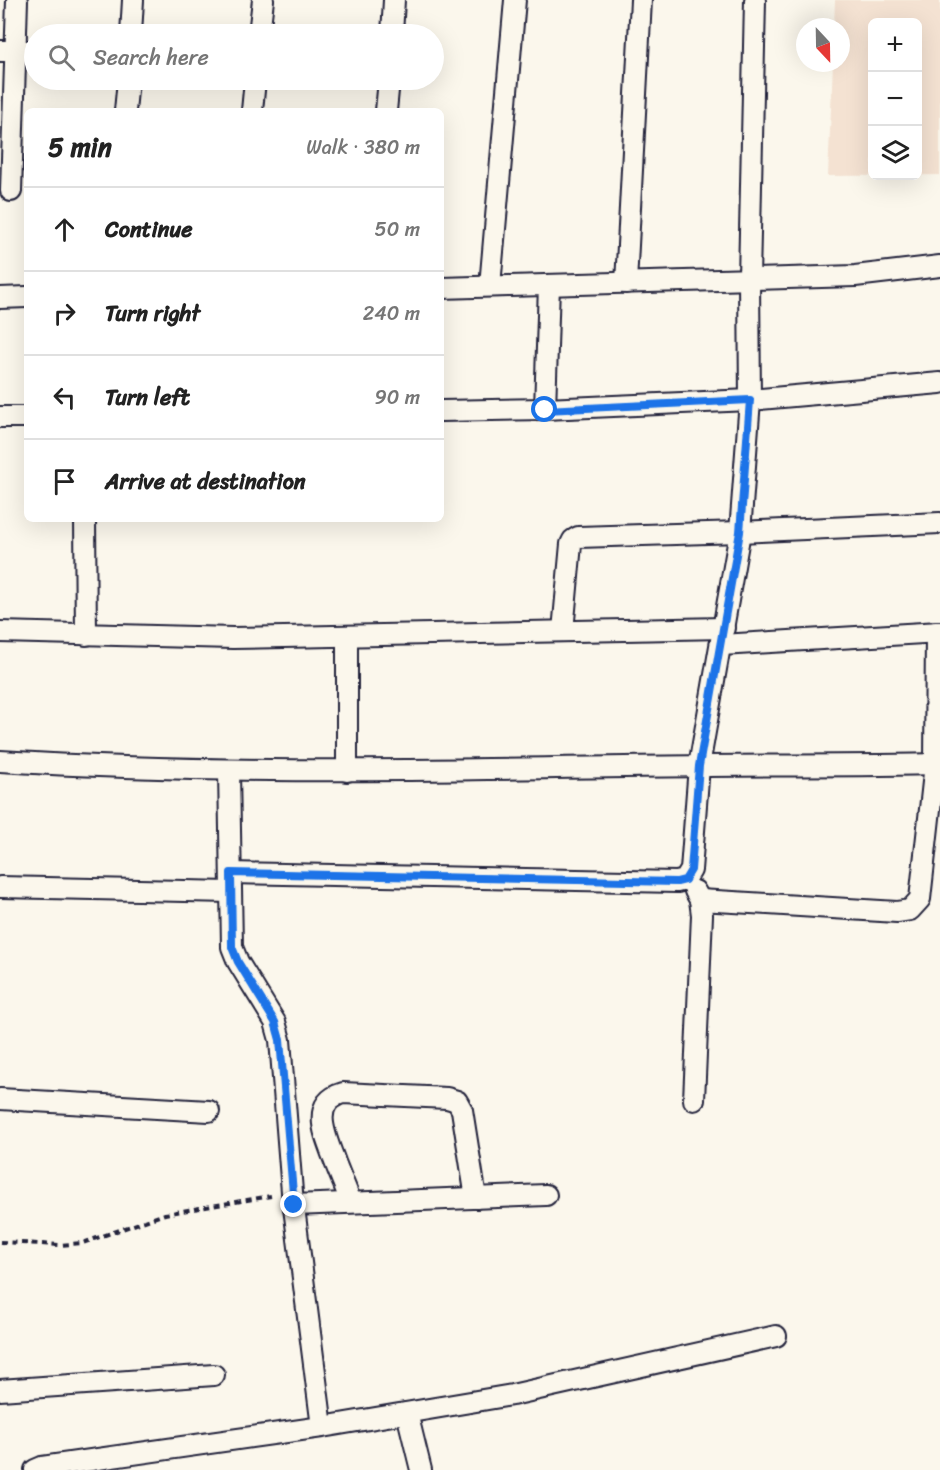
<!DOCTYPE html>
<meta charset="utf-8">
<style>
:root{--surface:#fff;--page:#f6f6f6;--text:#222;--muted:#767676;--line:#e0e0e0}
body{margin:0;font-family:Sriracha,sans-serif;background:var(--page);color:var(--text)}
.controls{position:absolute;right:18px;top:18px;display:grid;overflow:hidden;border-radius:9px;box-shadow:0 6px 24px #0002}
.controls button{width:54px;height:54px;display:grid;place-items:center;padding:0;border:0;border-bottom:2px solid var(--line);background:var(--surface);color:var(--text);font:30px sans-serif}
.compass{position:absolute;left:796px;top:18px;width:54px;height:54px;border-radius:50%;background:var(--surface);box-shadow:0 6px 24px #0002;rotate:158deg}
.stop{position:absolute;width:18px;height:18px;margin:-14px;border:4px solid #1a73e8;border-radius:50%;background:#fff}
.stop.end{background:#1a73e8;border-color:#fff;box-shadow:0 2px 6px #0008}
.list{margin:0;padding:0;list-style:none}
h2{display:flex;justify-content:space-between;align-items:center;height:78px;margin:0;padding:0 24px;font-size:26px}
h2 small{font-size:20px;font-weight:400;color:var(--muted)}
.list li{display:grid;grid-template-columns:39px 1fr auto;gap:18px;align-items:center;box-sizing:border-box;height:84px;padding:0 24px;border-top:2px solid var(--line)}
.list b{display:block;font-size:22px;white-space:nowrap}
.list em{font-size:20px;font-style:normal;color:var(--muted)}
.icon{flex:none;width:33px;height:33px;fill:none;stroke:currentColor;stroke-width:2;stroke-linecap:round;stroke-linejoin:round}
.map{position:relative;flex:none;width:940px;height:1470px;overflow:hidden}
.search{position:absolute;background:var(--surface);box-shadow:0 6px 24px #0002;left:24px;top:24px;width:420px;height:66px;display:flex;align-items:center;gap:15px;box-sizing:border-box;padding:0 21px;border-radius:33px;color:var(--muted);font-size:22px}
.panel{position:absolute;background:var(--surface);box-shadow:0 6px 24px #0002;left:24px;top:108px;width:420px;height:414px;border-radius:9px}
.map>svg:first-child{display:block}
</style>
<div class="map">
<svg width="940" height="1470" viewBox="0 0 940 1470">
<rect width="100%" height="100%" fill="#fbf7ec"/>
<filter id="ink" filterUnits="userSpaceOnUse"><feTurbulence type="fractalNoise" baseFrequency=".0167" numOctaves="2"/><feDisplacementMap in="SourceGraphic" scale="12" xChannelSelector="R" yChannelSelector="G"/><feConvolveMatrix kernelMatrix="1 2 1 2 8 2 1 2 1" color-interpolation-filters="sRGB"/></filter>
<g filter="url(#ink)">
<path fill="#f4e2d2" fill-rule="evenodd" d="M835 0H940V175L828 176 833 63H841V27H834ZM872 22H918V176H872Z"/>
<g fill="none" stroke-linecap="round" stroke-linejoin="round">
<g stroke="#22223b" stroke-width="24">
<g id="minor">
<path d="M131 34 133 0"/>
<path d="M259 34 263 0"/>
<path d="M392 34 394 0"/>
<path d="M0 51H34"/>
<path d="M125 111 128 80"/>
<path d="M252 111 255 80"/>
<path d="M386 111 389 80"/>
<path d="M11 191 17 0"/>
<path d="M626 283 641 0"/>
<path d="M490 286 515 0"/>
<path d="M441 288 855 276 940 266"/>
<path d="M0 298 27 297"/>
<path d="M545 409 549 285"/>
<path d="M441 411 545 409 750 400 940 383"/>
<path d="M0 417H27"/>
<path d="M85 519 86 635"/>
<path d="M563 631 571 544 573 540 578 537 740 532 940 523"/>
<path d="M0 632 233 638 724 628"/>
<path d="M347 636V771"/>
<path d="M721 645 940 632"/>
<path d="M0 761C233 776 466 769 699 766 779 765 860 766 940 764"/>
<path d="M229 771 232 947 238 962 275 1022 280 1040 292 1192 322 1427"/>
<path d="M231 873 677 882 685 880 691 870 699 766 740 532 750 400 749 279 755 0"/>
<path d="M0 887 231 892"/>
<path d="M700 900 897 912 910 910 920 899 935 764 936 632"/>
<path d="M0 1099 209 1111"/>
<path d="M694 1100 702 915 700 900 695 891"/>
<path d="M351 1202C346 1189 340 1175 335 1162 327 1139 308 1103 343 1093L447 1098 457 1101 462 1110 476 1198"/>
<path d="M294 1205 546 1195"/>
<path d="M0 1390 214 1375"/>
<path d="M407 1413 421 1470"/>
<path d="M35 1470 42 1467 322 1427 512 1395 776 1336"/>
</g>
</g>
<path stroke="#22223b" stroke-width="4" stroke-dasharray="6 4.5" stroke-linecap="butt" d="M0 1242 60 1245 83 1243 165 1214 271 1196"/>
<use href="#minor" stroke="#fbf7ec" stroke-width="20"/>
</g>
</g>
<g fill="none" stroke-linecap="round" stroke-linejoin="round" filter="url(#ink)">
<path stroke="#1a73e8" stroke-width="8" d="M294 1205 280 1040 275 1022 238 962 232 947 231 873 677 882 685 880 691 870 699 766 740 532 750 400 545 410"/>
</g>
</svg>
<div class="controls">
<button>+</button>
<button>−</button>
<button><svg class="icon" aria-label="layers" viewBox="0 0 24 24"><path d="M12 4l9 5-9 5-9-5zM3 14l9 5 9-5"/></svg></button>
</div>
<svg class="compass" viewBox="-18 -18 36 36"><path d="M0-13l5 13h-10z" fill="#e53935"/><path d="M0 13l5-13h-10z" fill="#767676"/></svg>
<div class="stop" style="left:545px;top:410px"></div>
<div class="stop end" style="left:294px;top:1205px"></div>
<div class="search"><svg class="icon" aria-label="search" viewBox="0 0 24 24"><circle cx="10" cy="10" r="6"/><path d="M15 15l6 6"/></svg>Search here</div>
<section class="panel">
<h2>5 min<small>Walk · 380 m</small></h2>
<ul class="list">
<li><svg class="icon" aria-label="ahead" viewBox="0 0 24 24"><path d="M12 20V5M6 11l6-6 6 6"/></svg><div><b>Continue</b></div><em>50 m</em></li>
<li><svg class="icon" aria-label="right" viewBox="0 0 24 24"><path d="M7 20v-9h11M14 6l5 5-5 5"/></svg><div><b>Turn right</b></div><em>240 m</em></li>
<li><svg class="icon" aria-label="left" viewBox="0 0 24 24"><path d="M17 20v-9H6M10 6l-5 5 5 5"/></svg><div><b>Turn left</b></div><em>90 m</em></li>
<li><svg class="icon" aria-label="arrive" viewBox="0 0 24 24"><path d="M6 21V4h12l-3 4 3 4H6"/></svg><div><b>Arrive at destination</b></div></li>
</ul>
</section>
</div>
